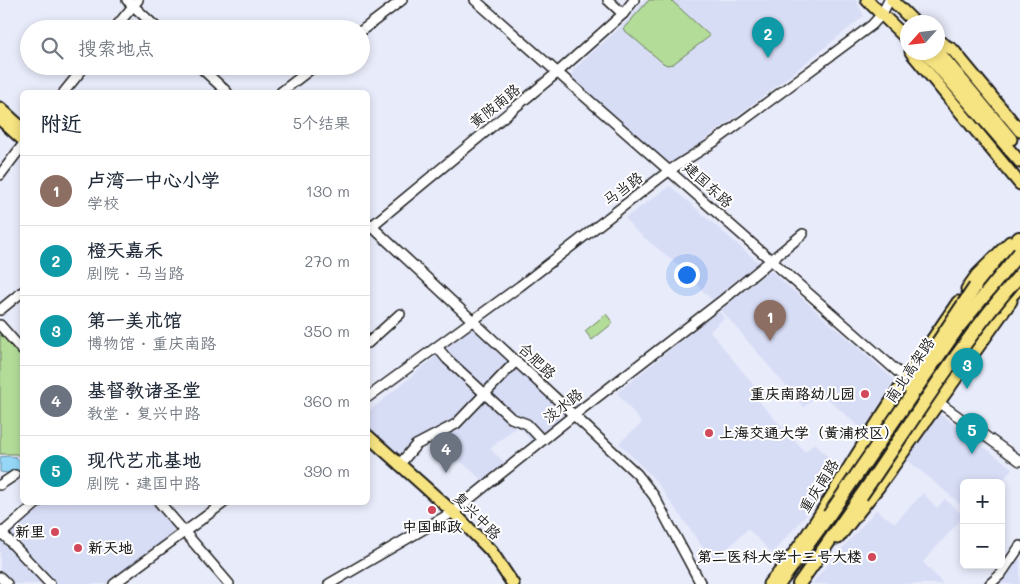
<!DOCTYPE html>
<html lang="zh">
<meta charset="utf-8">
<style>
:root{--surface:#fff;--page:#f6f6f7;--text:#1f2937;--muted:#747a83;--line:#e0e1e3;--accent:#d1495b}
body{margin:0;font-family:Mali,"LXGW WenKai TC",sans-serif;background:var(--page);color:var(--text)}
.controls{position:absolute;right:15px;bottom:15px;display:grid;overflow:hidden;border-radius:8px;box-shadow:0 2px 8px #0003}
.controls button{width:45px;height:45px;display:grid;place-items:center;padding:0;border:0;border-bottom:1px solid var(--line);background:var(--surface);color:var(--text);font:25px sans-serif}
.compass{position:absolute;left:900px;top:15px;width:45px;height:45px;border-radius:50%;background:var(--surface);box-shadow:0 2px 8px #0003;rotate:243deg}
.you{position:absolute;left:686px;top:274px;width:18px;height:18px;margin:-12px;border:4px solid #fff;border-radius:50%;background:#1a73e8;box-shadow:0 0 0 8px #1a73e833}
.badge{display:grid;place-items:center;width:32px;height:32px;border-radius:50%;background:var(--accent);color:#fff;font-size:16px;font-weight:700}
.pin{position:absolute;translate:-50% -41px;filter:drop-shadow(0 1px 2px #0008)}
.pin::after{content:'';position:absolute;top:26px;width:18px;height:15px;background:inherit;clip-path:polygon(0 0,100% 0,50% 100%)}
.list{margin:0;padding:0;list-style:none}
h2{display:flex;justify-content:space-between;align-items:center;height:65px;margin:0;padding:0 20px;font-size:21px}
h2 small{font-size:16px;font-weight:400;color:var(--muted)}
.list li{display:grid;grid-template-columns:32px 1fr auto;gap:15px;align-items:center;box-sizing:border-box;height:70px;padding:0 20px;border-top:1px solid var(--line)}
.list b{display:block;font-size:19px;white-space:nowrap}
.list p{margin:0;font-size:16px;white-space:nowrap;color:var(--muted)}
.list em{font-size:16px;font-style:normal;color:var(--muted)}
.icon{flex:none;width:28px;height:28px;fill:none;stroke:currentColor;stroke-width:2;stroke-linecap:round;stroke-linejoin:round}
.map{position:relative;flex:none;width:1020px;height:584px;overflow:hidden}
.search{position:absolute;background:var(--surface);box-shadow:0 2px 8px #0003;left:20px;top:20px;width:350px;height:55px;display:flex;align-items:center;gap:12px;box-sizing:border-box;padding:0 18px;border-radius:28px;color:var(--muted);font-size:19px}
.panel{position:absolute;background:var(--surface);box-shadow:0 2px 8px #0003;left:20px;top:90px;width:350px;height:415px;border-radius:8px}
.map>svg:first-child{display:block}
</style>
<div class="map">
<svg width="1020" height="584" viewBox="0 0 1020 584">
<rect width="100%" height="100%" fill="#e8ebfa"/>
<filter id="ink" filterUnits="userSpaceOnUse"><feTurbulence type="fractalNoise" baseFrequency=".02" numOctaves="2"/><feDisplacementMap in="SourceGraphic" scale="10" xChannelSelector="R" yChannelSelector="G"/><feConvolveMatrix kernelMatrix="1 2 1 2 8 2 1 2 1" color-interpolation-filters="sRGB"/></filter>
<g filter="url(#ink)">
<g fill="#d8ddf6">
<path d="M645 0H856L864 16 774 88 678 160 666 162 572 79 573 70 627 21Z"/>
<path d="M670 186 759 263 712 300 677 264 636 231 625 218Z"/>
<path d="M770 270 893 379V383L863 430 827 398 822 402 816 397 804 407 721 310Z"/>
<path d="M718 310 724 318 710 331 759 392 754 396 805 452 815 443 843 475 772 553 748 529 713 562 656 481 619 443 642 423 617 393Z"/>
<path d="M473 326 568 414 532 442 518 425 490 449 505 463 483 481 448 450 443 456 427 442 408 465 368 429V412Z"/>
<path d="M936 415 943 416 1012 468 1001 483H964V507L905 458Z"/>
<path d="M923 493 937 508 945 499 964 516 923 562 943 584H811L876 510 895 523Z"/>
<path d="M43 502 154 503 172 524 174 534 107 584H0V538Z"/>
<path d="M1020 556V584H992Z"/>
</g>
<g fill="#b3dc99" stroke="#687c5a">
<path d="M649 0H671L710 36 673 64 667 65 663 63 623 29Z"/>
<path d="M606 314 613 323 592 340 585 331Z"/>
<path d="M0 333 22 359V461L17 454H0Z"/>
</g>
<path fill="#96d7f8" stroke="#658ca0" d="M8 456 16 457 21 463 22 469 17 474 0 472V457Z"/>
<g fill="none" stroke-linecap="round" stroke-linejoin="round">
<g stroke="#1c1c1c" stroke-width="12">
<g id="minor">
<path d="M127 0 158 29"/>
<path d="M475 0 906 379 1020 461"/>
<path d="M608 0 623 14"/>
<path d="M114 29 138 0"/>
<path d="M361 31 402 0"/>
<path d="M199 66 227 92"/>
<path d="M64 92 85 66"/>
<path d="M281 92 315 66"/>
<path d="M0 175 22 146"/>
<path d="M368 223 637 474 654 496 701 584"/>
<path d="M368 229 558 72 623 14 634 0"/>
<path d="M0 310 22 292"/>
<path d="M0 325 22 350"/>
<path d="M368 343 400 314"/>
<path d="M437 347 447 359 511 418 527 424 542 440"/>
<path d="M368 397 520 286 670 170 714 142 872 25 882 14 889 0"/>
<path d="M399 465 416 445 456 424 516 361"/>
<path d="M0 485 15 475"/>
<path d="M159 502 229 584"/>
<path d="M0 531 50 584"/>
<path d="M0 535 38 502"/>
<path d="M0 577 7 584"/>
<path d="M114 584 225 502"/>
<path d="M329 584 453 512 574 415 724 299 803 234"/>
<path d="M990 584 1001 574 1020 546"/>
</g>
</g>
<g stroke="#1c1c1c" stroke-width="15">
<g id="major">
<path d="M867 0 908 40"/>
<path d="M892 0 914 22"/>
<path d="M938 41 953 50 1020 131"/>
<path d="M938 51 1011 139"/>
<path d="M911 52 1020 184"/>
<path d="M925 52 1020 162"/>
<path d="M0 108 22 128"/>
<path d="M0 119 22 139"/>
<path d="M967 289 977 275 1010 242"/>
<path d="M368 436 453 512 491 551 513 584"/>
<path d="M838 538 879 486 1011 301"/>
<path d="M769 584C803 547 828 501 855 458 888 405 923 353 958 302"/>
</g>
</g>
<g stroke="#1c1c1c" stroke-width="16">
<g id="highway">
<path d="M975 287 1019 238"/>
<path d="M1001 306 1020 286"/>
<path d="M779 584 829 515"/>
<path d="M799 584 861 496"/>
</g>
</g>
<use href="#minor" stroke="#fff" stroke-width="9"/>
<use href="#major" stroke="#f6e381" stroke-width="11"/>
<use href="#highway" stroke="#f6e381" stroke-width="12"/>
<g stroke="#1c1c1c" stroke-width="16" stroke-linecap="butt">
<g id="highway-bridge">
<path d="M908 387 975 287"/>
<path d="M861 496C912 422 960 343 1020 275"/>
<path d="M829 515 957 329 1020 252"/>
</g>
</g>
<use href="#highway-bridge" stroke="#f6e381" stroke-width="12"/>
</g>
</g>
<g fill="#d1495b" stroke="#fff" stroke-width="2">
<circle cx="865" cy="394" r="5"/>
<circle cx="709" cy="433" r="5"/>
<circle cx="432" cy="510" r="5"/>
<circle cx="55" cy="532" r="5"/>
<circle cx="78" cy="548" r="5"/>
<circle cx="872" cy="557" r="5"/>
</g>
<g text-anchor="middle" stroke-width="4" stroke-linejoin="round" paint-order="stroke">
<g font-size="15" fill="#1c1c1c" stroke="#fff">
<text transform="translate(495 106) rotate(-39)" y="5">黄陂南路</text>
<text transform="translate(708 185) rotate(42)" y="5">建国东路</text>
<text transform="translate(623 189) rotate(-37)" y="5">马当路</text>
<text transform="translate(537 361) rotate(43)" y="5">合肥路</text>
<text transform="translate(910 370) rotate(-56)" y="5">南北高架路</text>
<text transform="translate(563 406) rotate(-38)" y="5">淡水路</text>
<text transform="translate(819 486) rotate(-58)" y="5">重庆南路</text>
<text transform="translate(477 516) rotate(45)" y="5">复兴中路</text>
</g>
<g font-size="15" font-weight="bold" fill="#1c1c1c" stroke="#fff" text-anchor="end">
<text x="855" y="399">重庆南路幼儿园</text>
<text x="719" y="438" text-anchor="start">上海交通大学（黄浦校区）</text>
<text x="432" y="532" text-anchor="middle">中国邮政</text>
<text x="45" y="537">新里</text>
<text x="88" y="553" text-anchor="start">新天地</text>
<text x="862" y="562">第二医科大学十二号大楼</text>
</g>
</g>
</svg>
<div class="controls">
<button>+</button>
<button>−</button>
</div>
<svg class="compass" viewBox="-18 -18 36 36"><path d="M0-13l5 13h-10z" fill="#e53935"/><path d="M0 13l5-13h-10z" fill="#747a83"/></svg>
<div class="you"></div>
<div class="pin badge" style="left:770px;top:341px;background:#8d6e63">1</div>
<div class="pin badge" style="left:768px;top:58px;background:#0f9aa8">2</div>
<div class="pin badge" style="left:967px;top:389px;background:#0f9aa8">3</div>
<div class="pin badge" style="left:446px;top:473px;background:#6b7280">4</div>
<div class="pin badge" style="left:972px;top:454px;background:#0f9aa8">5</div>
<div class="search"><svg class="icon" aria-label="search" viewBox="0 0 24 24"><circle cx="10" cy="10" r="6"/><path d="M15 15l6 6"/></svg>搜索地点</div>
<section class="panel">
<h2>附近<small>5个结果</small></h2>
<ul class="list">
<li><span class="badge" style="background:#8d6e63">1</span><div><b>卢湾一中心小学</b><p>学校</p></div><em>130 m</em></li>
<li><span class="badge" style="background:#0f9aa8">2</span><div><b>橙天嘉禾</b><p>剧院 · 马当路</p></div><em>270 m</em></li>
<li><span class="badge" style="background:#0f9aa8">3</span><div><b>第一美术馆</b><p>博物馆 · 重庆南路</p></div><em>350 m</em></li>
<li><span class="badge" style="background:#6b7280">4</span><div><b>基督教诸圣堂</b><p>教堂 · 复兴中路</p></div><em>360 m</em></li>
<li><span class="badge" style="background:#0f9aa8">5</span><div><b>现代艺术基地</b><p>剧院 · 建国中路</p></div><em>390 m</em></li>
</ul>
</section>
</div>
